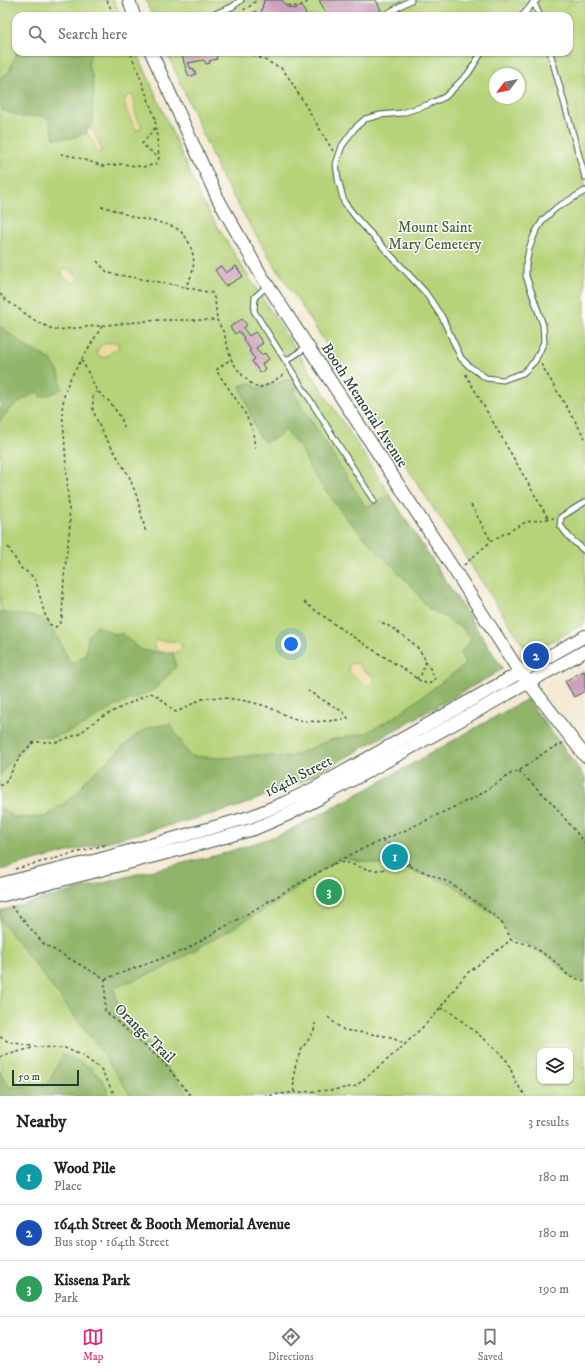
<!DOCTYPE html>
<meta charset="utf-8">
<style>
:root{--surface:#fff;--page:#f2f2f2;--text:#222;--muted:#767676;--line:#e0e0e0;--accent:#db2777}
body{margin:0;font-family:"IM FELL DW Pica",serif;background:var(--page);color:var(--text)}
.controls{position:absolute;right:12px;bottom:12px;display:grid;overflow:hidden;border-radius:8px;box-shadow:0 1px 3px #0004}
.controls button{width:36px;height:36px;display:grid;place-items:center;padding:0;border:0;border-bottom:1px solid var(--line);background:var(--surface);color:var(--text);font:20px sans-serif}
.compass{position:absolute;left:489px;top:68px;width:36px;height:36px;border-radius:50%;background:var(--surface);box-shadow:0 1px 3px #0004;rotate:238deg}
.scale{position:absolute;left:12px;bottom:10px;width:67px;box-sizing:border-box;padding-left:4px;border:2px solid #1f3d34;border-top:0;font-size:11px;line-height:14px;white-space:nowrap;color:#1f3d34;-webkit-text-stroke:3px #fdfcf7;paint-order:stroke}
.you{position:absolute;left:291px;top:644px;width:14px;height:14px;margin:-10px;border:3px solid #fff;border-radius:50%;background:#1a73e8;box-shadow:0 0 0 6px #1a73e833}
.badge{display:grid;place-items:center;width:26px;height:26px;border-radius:50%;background:var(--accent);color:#fff;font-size:13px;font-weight:700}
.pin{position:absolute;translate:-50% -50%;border:2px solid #fff;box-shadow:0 1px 4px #0006}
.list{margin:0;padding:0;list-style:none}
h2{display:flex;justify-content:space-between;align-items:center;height:52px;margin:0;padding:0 16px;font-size:17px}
h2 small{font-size:13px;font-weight:400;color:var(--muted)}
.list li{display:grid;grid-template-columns:26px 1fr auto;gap:12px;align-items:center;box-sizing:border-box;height:56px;padding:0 16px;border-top:1px solid var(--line)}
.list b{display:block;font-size:15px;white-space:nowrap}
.list p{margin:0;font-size:13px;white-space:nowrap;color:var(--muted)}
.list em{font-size:13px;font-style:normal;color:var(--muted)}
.icon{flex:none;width:22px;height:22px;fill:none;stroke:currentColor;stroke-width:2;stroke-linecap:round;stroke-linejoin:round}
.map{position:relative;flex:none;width:585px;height:1096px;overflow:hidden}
.search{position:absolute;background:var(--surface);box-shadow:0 1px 3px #0004;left:12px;right:12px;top:12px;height:44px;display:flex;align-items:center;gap:10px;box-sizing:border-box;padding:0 14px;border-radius:12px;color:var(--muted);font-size:15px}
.sheet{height:220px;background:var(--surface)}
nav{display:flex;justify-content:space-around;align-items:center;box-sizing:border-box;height:56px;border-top:1px solid var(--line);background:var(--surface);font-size:11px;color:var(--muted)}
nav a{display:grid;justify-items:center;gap:2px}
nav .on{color:var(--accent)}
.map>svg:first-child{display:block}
</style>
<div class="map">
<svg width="585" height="1096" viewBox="0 0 585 1096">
<rect width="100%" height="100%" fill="#fdfcf7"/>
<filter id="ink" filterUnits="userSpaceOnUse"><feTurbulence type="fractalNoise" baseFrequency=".025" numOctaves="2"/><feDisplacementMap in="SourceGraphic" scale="8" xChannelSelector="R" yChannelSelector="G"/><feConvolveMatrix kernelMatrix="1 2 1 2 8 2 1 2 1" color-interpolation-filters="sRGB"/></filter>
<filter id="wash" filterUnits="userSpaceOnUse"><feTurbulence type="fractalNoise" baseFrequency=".012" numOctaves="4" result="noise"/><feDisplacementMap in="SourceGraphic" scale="16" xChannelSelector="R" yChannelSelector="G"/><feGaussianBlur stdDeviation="0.9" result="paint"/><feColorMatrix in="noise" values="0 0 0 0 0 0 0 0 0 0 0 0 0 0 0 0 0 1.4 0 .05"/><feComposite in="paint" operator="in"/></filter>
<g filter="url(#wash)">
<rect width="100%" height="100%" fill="#f4e9d3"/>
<g fill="#b6d379" stroke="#6a8856" fill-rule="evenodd">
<path d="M0 0H114L121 16H16V52H137L202 201 246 273 503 669 309 778 235 808 0 845Z"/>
<path d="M146 0H585V623L529 654 268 255 221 176 167 52H569V16H152ZM495 74H519V98H495Z"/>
<path d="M527 699 585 777V1096H0V911L145 872 219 855 285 833 373 786ZM540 1051H570V1081H540Z"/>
</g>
<g fill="#90b569" stroke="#58794e">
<path d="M17 52H91L88 66 92 75 94 93 92 100 93 116 92 126 87 129V133L71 138H54L49 120 43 116 22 117 0 109V78L9 72Z"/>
<path d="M0 326 28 348 50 359 59 373 62 388 54 393 40 397 38 392C25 396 7 410 0 421Z"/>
<path d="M291 379 298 388 293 392 366 507 389 495 503 669 309 778 235 808 0 870V807L15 818 46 817 72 797 82 787 84 782 136 735 150 727 170 724 190 756 222 758 256 755 290 757 330 740 366 733 393 718 465 665 460 653 471 640 462 627 453 624 446 618 428 608 415 590 347 519 324 489 310 468 302 450 285 430 275 438 264 442 257 432 240 386 249 383 258 388Z"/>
<path d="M0 612C6 613 37 616 40 618 53 626 65 651 71 664L86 655 88 636 97 625 113 634H123L140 650 167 653H173L176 667 154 690 113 707 84 725 66 733 51 737 32 736 5 768 0 776Z"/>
<path d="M527 699 585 777V981L570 977 552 959 530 945 511 940 509 935 500 920 452 884 402 868 340 857 281 900 164 968 114 988 119 1009 190 1096H131L102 1052 0 919V911L145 872 219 855 285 833 373 786Z"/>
<path d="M63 1054 91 1068 103 1081 110 1096H0V1071L9 1087 48 1084Z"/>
</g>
<g fill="#eeda9e" stroke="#868c69">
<path d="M129 95 133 96 134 99 136 117 142 125 140 129 138 130 135 129C132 119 122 109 125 98Z"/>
<path d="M89 128 93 130 102 150 100 152 97 153 94 150C94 148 94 146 94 143 92 138 87 138 87 129Z"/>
<path d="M64 268 68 269 77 276 78 280 76 283C70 282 63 278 61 273Z"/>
<path d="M114 342 118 343 119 347 104 358 99 356 97 352C99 344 107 343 114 342Z"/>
<path d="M156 640 178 642 181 643 182 648C176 655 166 653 158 651L153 644Z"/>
<path d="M354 663 359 664 364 672 373 675C377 681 374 683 369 686L366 685 351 674 348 669 350 664Z"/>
</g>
<g id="blocks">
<g fill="#cca1bb">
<path d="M264 0H282L287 7 295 9 301 6 306 14 303 16H262L261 13Z"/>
<path d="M319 0H376L381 10 371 16H328Z"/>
<path d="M256 11 259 16H247Z"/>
<path d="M182 52H222L216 55 217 59 209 61 210 63 206 64 204 60 188 63 191 69 193 68 196 74 189 77 184 63Z"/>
<path d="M221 266 226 273 236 266 243 276 226 286 215 270Z"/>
<path d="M242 319 247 325 243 328 249 336 255 332 263 343 256 348 261 355 265 353 269 359 262 364 265 369 260 373 252 361 255 359 249 351 251 350 243 339 244 338 239 331 235 334 230 327Z"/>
<path d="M584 671 585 674V691L574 697 565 681Z"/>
</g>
</g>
</g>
<g filter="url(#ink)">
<use href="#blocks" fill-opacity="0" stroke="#3f574c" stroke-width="1"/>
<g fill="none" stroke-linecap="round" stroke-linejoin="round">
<g stroke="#3f574c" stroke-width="7">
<g id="service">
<path d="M533 1 540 16"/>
<path d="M209 16 232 7 241 0"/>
<path d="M383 16 411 0"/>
<path d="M521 16C528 12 530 4 537 0"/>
<path d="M482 52 468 74 445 97 427 105 402 113 380 115 365 119 354 129 342 146 336 164 338 179 344 202 358 220 425 292 442 317 461 358 469 366 486 378 503 380 523 373 535 361 544 342 543 325 526 276V265L529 249 535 233 543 220 556 208 585 191"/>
<path d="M550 52 585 177"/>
<path d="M267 286 255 297 254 311 374 501"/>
<path d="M286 361 308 346"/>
<path d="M585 502 561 517 560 525 570 538 585 551"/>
</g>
</g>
<g stroke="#3f574c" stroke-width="14">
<g id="tertiary">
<path d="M129 0 134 16"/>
<path d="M151 52 218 199 261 275 457 574 515 665 585 756"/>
<path d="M0 884 101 859 250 817 284 803 315 788 585 636"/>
<path d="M0 896 174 851 254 829 289 814 320 798 585 651"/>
</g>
</g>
<g stroke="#3f574c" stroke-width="1.5" stroke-dasharray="3 3" stroke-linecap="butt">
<path d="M107 0 114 16"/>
<path d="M288 5C295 8 304 6 309 0"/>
<path d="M233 16 250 6 257 0"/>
<path d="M248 52 281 68 287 75 333 151"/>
<path d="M155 128 142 144 159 158"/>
<path d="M61 154 76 157 103 166 123 164 143 167 156 164 159 158 155 118 139 74 130 52"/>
<path d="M101 207C113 208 123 214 134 217 162 225 185 220 193 255 195 267 192 277 185 287"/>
<path d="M97 261 108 273 175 285 212 293 215 300 217 320"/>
<path d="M0 294 6 300 37 322 55 330 158 320H217L224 333 231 359"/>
<path d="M82 360 97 391 110 402 121 418 125 429"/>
<path d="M541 364 585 438"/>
<path d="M466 374V375L548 518"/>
<path d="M97 391 93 396V410L101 430 129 476 137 497 146 533"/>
<path d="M255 449 253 431 244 411 216 370 231 359C238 371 246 381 258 388L267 385 285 374"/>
<path d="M471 505 491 541"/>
<path d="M8 547 21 568 30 574 36 581 44 612 49 624 56 627 60 623 62 616 64 577 70 525 64 433 62 410 65 391 71 377 102 326"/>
<path d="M464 565 491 541 526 522 554 518"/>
<path d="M304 602C336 626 369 648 404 669 414 675 416 681 429 684L435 679C431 670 426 660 420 651 413 641 390 626 379 621"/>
<path d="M416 679 421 675 426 661"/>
<path d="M519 771 552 803 585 843"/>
<path d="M0 785H4L21 755 34 742H57L79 734 98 719 150 693C161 696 167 706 176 712 185 709 198 699 207 698 222 696 250 701 265 706 276 710 287 717 299 720 315 723 333 721 348 718L343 712 308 691"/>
<path d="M382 840 399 850 410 866"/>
<path d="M333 864 355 852 406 830 479 795 512 773 519 771 545 752 563 743"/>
<path d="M15 869 105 845"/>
<path d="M11 906 44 944 105 979V1011L163 1062 191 1096"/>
<path d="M105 979 185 950 331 865 344 862 370 870H381L404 864 430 874 452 884 500 920 509 935 511 940"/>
<path d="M440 1008 449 1011 493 1046 508 1062 516 1083 526 1096"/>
<path d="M328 1017 337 1025 344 1030 391 1037 405 1045"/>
<path d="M0 1037 9 1042 37 1047 65 1048 83 1056 101 1069 115 1096"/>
<path d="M0 1057 35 1047"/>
<path d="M294 1092C293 1079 294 1065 300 1053 305 1041 315 1036 315 1023"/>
<path d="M264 1096 288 1093 332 1090 356 1086 401 1048 433 1017 466 974 511 940 530 945 552 959 570 977 585 981"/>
</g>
<use href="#service" stroke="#fff" stroke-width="5"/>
<use href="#tertiary" stroke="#fff" stroke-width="12"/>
</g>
</g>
<g text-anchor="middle" stroke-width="3" stroke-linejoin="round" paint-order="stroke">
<g font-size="15" fill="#456245" stroke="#fdfcf7">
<text x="435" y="232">Mount Saint<tspan x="435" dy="17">Mary Cemetery</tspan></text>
</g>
<g font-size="15" fill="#1f3d34" stroke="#fdfcf7">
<text transform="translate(365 405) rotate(57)" y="5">Booth Memorial Avenue</text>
<text transform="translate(298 776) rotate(-27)" y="5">164th Street</text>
<text transform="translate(145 1033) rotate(44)" y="5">Orange Trail</text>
</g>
</g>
</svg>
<div class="controls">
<button><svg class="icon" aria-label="layers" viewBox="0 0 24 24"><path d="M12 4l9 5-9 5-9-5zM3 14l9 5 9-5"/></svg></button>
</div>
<svg class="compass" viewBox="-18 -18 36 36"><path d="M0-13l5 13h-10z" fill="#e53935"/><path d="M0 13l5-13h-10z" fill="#767676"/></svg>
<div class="scale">50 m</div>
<div class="you"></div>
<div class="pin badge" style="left:395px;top:857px;background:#0f9aa8">1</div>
<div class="pin badge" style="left:536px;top:656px;background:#1a4fb4">2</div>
<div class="pin badge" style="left:329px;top:892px;background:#2e9e5b">3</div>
<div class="search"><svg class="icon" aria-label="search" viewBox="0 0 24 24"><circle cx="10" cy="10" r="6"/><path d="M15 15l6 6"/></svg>Search here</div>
</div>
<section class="sheet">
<h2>Nearby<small>3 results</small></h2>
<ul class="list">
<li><span class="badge" style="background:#0f9aa8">1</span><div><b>Wood Pile</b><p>Place</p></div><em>180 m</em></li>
<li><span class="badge" style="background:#1a4fb4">2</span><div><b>164th Street &amp; Booth Memorial Avenue</b><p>Bus stop · 164th Street</p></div><em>180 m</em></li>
<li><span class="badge" style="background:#2e9e5b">3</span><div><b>Kissena Park</b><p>Park</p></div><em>190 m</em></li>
</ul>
</section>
<nav>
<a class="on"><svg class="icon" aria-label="map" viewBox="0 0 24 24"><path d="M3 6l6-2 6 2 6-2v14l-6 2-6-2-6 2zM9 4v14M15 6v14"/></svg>Map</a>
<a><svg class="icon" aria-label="directions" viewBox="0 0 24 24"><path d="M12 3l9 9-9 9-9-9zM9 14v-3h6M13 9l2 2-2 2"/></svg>Directions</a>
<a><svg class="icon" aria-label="saved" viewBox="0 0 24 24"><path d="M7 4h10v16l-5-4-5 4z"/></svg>Saved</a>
</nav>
